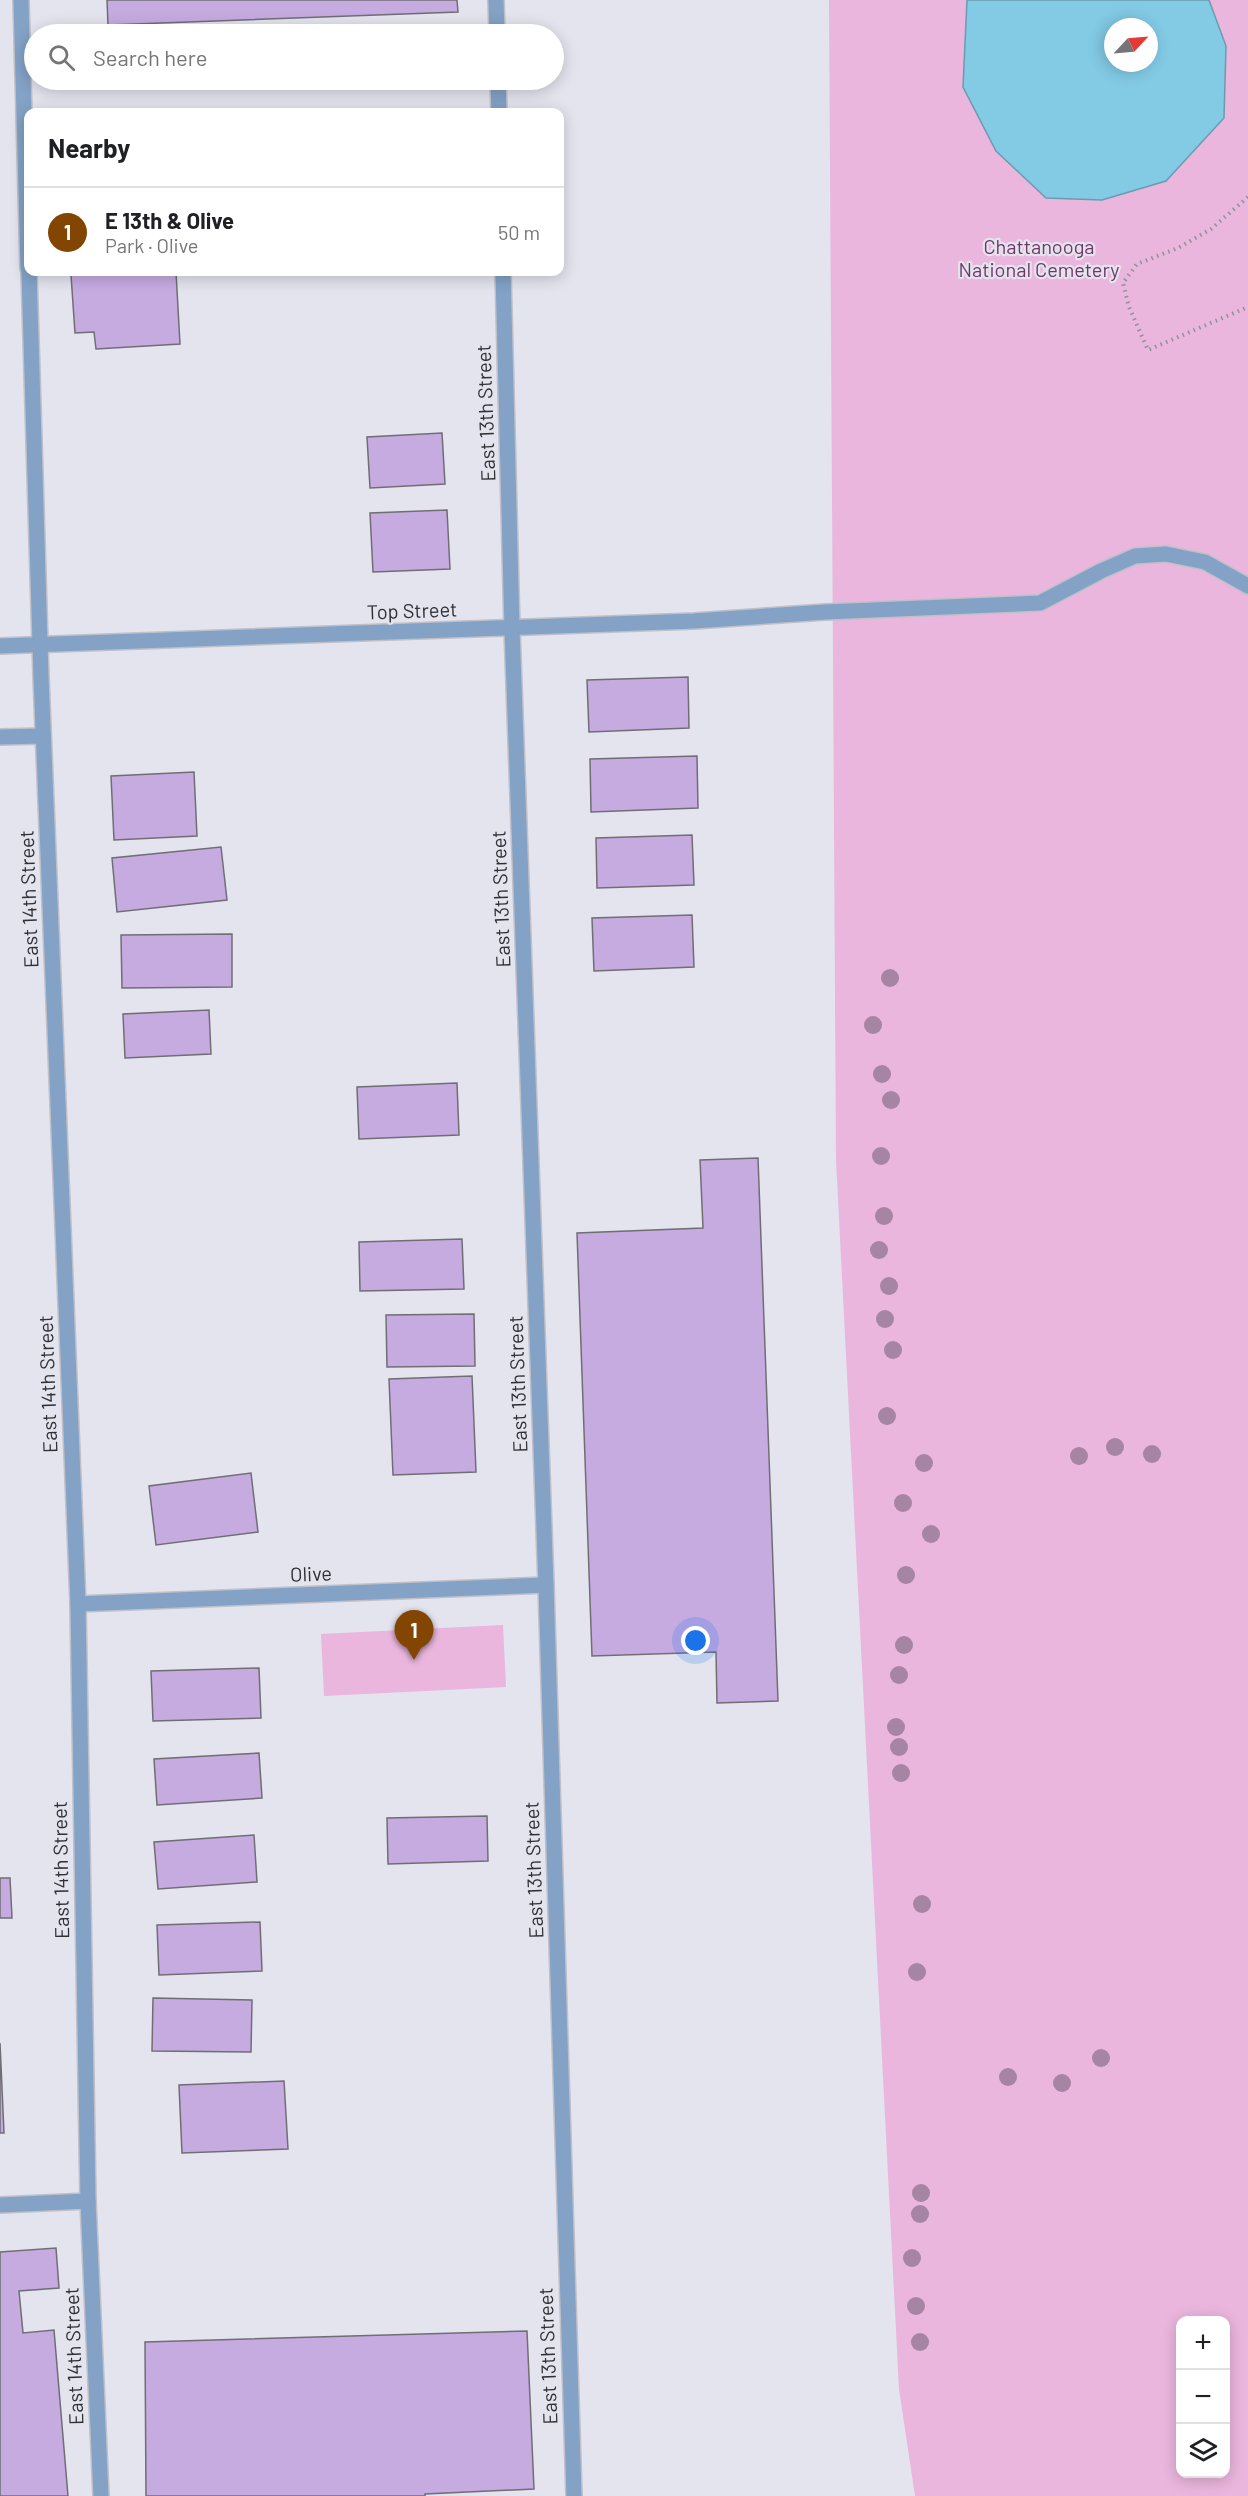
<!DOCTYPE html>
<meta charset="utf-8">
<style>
:root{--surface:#fff;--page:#f2f2f2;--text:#202124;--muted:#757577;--line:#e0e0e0;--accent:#824502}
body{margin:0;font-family:Barlow,sans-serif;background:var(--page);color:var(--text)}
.controls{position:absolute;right:18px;bottom:18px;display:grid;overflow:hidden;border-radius:12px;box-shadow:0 3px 15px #0003}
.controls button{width:54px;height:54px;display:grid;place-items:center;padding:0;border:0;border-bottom:2px solid var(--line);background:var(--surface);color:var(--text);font:30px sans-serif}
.compass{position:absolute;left:1104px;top:18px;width:54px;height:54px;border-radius:50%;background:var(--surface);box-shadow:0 3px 15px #0003;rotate:64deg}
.you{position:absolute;left:696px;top:1641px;width:21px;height:21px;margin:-15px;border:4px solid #fff;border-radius:50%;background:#1a73e8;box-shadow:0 0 0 9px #1a73e833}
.badge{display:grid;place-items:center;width:39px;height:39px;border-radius:50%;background:var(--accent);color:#fff;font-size:20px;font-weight:700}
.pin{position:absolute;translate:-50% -50px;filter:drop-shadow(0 2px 3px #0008)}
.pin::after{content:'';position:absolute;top:32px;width:21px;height:18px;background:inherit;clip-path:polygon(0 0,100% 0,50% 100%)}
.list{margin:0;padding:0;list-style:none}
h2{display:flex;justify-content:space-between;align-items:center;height:78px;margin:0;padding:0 24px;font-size:26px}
h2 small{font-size:20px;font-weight:400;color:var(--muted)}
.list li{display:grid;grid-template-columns:39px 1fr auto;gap:18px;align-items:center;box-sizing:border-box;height:90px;padding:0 24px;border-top:2px solid var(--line)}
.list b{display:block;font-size:22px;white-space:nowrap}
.list p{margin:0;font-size:20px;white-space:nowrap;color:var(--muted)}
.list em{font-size:20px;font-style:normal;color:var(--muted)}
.icon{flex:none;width:33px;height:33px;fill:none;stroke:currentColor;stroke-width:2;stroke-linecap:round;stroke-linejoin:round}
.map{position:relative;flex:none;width:1248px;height:2496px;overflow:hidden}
.search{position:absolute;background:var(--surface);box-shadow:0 3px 15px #0003;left:24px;top:24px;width:540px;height:66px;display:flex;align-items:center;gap:15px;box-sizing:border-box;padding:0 21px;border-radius:33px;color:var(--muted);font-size:22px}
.panel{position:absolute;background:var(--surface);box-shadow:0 3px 15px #0003;left:24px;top:108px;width:540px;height:168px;border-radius:12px}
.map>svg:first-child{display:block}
</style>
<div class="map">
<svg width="1248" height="2496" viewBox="0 0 1248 2496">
<rect width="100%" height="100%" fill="#e3e4ee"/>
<g fill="#eab6dd" fill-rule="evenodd">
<path d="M829 0H1248V2496H915L899 2389 836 1160ZM1113 27H1149V63H1113ZM1180 2320H1226V2474H1180Z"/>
<path d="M503 1625 506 1687 324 1696 321 1634Z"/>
</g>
<path fill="#83cae5" stroke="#6a9cb0" stroke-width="1.5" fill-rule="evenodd" d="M967 0H1209L1226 46 1224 118 1166 181 1102 200 1046 198 996 151 963 87ZM1113 27H1149V63H1113Z"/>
<g fill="#c6abe1" stroke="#716d75" stroke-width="1.5">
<path d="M107 0H457L458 12 108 25Z"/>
<path d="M118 272H176L180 344 96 349 94 332 75 333 71 275Z"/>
<path d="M442 433 445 484 370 488 367 437Z"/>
<path d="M447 510 450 569 373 572 370 513Z"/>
<path d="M688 677 689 728 589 732 587 680Z"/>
<path d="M697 756 698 808 591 812 590 759Z"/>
<path d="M194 772 197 836 114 840 111 776Z"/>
<path d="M692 835 694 885 597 888 596 838Z"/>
<path d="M221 847 227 900 117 912 112 858Z"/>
<path d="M692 915 694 967 594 971 592 918Z"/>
<path d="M232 934V987L122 988 121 935Z"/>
<path d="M209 1010 211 1054 125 1058 123 1014Z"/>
<path d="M457 1083 459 1135 359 1139 357 1087Z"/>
<path d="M758 1158 778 1701 717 1703 716 1652 592 1656 577 1233 703 1228 700 1160Z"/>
<path d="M462 1239 464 1289 360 1291 359 1242Z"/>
<path d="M474 1314 475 1366 387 1367 386 1315Z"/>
<path d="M472 1376 476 1472 393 1475 389 1379Z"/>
<path d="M251 1473 258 1532 156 1545 149 1486Z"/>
<path d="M259 1668 261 1718 153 1721 151 1671Z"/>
<path d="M259 1753 262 1798 157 1805 154 1759Z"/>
<path d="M487 1816 488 1861 388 1864 387 1818Z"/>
<path d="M254 1835 257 1882 158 1889 154 1842Z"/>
<path d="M0 1878H10L12 1918H0Z"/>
<path d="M260 1922 262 1971 159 1975 157 1925Z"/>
<path d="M153 1998 252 2000 251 2052 152 2051Z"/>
<path d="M0 2043 4 2133H0Z"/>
<path d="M284 2081 288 2149 182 2153 179 2085Z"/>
<path d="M56 2248 59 2288 19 2291 23 2333 54 2330 68 2496H0V2252Z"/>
<path d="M527 2331 534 2489 425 2494V2496H146L145 2342Z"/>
</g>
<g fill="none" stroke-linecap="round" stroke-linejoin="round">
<g stroke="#bfc0c9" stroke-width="18">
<g id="minor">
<path d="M21 0 28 268"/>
<path d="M496 0 497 34"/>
<path d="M498 80 499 112"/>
<path d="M29 272 41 677 78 1604 88 2201 101 2496"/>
<path d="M503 272 512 629 546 1585 574 2496"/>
<path d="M0 646 694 621 825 612 1040 603 1101 571 1135 556 1166 554 1205 562 1248 586"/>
<path d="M0 737 43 736"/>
<path d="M78 1604 546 1585"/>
<path d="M0 2205 88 2201"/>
</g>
</g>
<path stroke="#909198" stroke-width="4" stroke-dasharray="1.5 4.5" stroke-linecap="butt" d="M1248 197 1211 229 1178 248 1137 264 1123 283 1129 307 1148 350 1248 307"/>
<use href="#minor" stroke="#83a2c6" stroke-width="15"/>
</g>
<g fill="#a584a4">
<circle cx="890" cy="978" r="9"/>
<circle cx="873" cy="1025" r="9"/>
<circle cx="882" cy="1074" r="9"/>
<circle cx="891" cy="1100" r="9"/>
<circle cx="881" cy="1156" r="9"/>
<circle cx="884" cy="1216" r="9"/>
<circle cx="879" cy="1250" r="9"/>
<circle cx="889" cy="1286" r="9"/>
<circle cx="885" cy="1319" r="9"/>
<circle cx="893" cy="1350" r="9"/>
<circle cx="887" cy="1416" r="9"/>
<circle cx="1115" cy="1447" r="9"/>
<circle cx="1152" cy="1454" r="9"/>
<circle cx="1079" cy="1456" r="9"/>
<circle cx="924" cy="1463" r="9"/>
<circle cx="903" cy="1503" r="9"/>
<circle cx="931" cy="1534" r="9"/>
<circle cx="906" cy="1575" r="9"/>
<circle cx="904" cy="1645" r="9"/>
<circle cx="899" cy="1675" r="9"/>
<circle cx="896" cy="1727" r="9"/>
<circle cx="899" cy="1747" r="9"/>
<circle cx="901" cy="1773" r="9"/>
<circle cx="922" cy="1904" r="9"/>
<circle cx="917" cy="1972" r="9"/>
<circle cx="1101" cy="2058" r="9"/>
<circle cx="1008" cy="2077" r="9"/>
<circle cx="1062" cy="2083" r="9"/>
<circle cx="921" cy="2193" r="9"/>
<circle cx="920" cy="2214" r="9"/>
<circle cx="912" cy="2258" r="9"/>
<circle cx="916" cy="2306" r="9"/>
<circle cx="920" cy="2342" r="9"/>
</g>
<g text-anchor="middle" stroke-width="4.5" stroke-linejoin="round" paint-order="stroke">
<g font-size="20" fill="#733567" stroke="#e3e4ee">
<text x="1039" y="254">Chattanooga<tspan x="1039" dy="23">National Cemetery</tspan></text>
</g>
<g font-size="20" fill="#2f3034" stroke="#e3e4ee">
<text transform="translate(486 413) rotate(-92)" y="7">East 13th Street</text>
<text transform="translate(412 611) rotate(-2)" y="7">Top Street</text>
<text transform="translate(29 899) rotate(-92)" y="7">East 14th Street</text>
<text transform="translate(501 899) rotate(-92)" y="7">East 13th Street</text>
<text transform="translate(48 1384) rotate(-92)" y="7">East 14th Street</text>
<text transform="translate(518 1384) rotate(-92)" y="7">East 13th Street</text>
<text transform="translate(311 1574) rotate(-2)" y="7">Olive</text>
<text transform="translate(61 1870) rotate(-91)" y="7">East 14th Street</text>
<text transform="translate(534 1870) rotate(-92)" y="7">East 13th Street</text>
<text transform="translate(74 2356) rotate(-92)" y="7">East 14th Street</text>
<text transform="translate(548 2356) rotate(-92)" y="7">East 13th Street</text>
</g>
</g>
</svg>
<div class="controls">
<button>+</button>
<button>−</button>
<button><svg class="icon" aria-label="layers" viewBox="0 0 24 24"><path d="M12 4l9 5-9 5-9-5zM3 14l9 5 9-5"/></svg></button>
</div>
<svg class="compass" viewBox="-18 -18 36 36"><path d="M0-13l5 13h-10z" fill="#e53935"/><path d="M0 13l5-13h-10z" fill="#757577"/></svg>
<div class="you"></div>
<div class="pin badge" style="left:414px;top:1660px">1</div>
<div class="search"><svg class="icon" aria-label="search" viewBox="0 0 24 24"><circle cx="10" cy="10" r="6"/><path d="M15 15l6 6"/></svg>Search here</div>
<section class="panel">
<h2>Nearby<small></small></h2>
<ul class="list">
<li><span class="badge">1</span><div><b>E 13th &amp; Olive</b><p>Park · Olive</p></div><em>50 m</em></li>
</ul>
</section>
</div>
